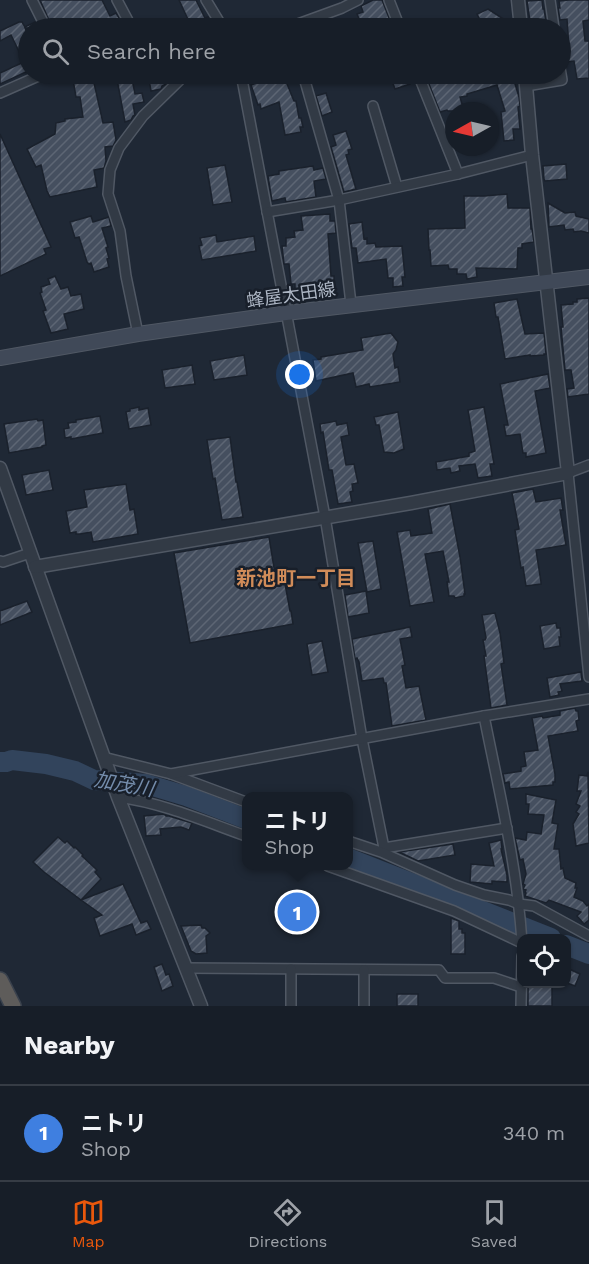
<!DOCTYPE html>
<meta charset="utf-8">
<style>
:root{--surface:#171e28;--page:#202730;--text:#f1f3f6;--muted:#9ea2a8;--line:#363c45;--accent:#ea580c}
body{margin:0;font-family:"Work Sans","Noto Sans JP",sans-serif;background:var(--page);color:var(--text)}
.controls{position:absolute;right:18px;bottom:18px;display:grid;overflow:hidden;border-radius:12px;box-shadow:0 2px 4px #0004}
.controls button{width:54px;height:54px;display:grid;place-items:center;padding:0;border:0;border-bottom:2px solid var(--line);background:var(--surface);color:var(--text);font:30px sans-serif}
.compass{position:absolute;left:445px;top:102px;width:54px;height:54px;border-radius:50%;background:var(--surface);box-shadow:0 2px 4px #0004;rotate:262deg}
.you{position:absolute;left:300px;top:375px;width:21px;height:21px;margin:-15px;border:4px solid #fff;border-radius:50%;background:#1a73e8;box-shadow:0 0 0 9px #1a73e833}
.badge{display:grid;place-items:center;width:39px;height:39px;border-radius:50%;background:var(--accent);color:#fff;font-size:20px;font-weight:700}
.pin{position:absolute;translate:-50% -50%;border:3px solid #fff;box-shadow:0 2px 6px #0006}
.popup{position:absolute;left:242px;top:792px;width:111px;height:78px;box-sizing:border-box;display:grid;place-content:center;border-radius:12px;background:var(--surface);filter:drop-shadow(0 2px 4px #0005);font-size:20px;white-space:nowrap;color:var(--muted)}
.popup b{font-size:22px;color:var(--text)}
.popup::after{content:'';position:absolute;left:50%;top:100%;margin-left:-12px;border:12px solid transparent;border-top-color:var(--surface)}
.list{margin:0;padding:0;list-style:none}
h2{display:flex;justify-content:space-between;align-items:center;height:78px;margin:0;padding:0 24px;font-size:26px}
h2 small{font-size:20px;font-weight:400;color:var(--muted)}
.list li{display:grid;grid-template-columns:39px 1fr auto;gap:18px;align-items:center;box-sizing:border-box;height:96px;padding:0 24px;border-top:2px solid var(--line)}
.list b{display:block;font-size:22px;white-space:nowrap}
.list p{margin:0;font-size:20px;white-space:nowrap;color:var(--muted)}
.list em{font-size:20px;font-style:normal;color:var(--muted)}
.icon{flex:none;width:33px;height:33px;fill:none;stroke:currentColor;stroke-width:2;stroke-linecap:round;stroke-linejoin:round}
.map{position:relative;flex:none;width:589px;height:1006px;overflow:hidden}
.search{position:absolute;background:var(--surface);box-shadow:0 2px 4px #0004;left:18px;right:18px;top:18px;height:66px;display:flex;align-items:center;gap:15px;box-sizing:border-box;padding:0 21px;border-radius:33px;color:var(--muted);font-size:22px}
.sheet{height:174px;background:var(--surface)}
nav{display:flex;justify-content:space-around;align-items:center;box-sizing:border-box;height:84px;border-top:2px solid var(--line);background:var(--surface);font-size:16px;color:var(--muted)}
nav a{display:grid;justify-items:center;gap:3px}
nav .on{color:var(--accent)}
.map>svg:first-child{display:block}
</style>
<div class="map">
<svg width="589" height="1006" viewBox="0 0 589 1006">
<defs>
<pattern id="building-hatch" width="6" height="6" patternUnits="userSpaceOnUse" patternTransform="scale(1.5)"><rect width="6" height="6" fill="#454f5f"/><path d="M-1 1l2-2M0 6l6-6M5 7l2-2" fill="none" stroke="#5d6674"/></pattern>
</defs>
<rect width="100%" height="100%" fill="#1f2835"/>
<g fill="none" stroke-linecap="round" stroke-linejoin="round">
<g stroke="#32445c" stroke-width="20">
<path d="M0 762H6L12 760 46 764 75 771 94 780 146 784 186 796 246 819"/>
<path d="M348 858 551 938"/>
<path d="M566 945 589 954"/>
</g>
</g>
<g fill="url(#building-hatch)" stroke="#1a212c" stroke-width="1.5">
<path d="M40 0H102L110 16 116 13 121 21 116 23 119 28H63L60 23 52 27Z"/>
<path d="M179 0H196L205 18 208 17 212 24 204 28H192Z"/>
<path d="M373 0H382L393 28H369L367 24 362 26 357 14 363 12 361 6Z"/>
<path d="M542 0 543 9H544L547 28H531L527 1Z"/>
<path d="M569 0H589V20L583 21 585 41H589V78L577 79 574 61 566 62 564 49 569 48 567 19 560 20 558 8H560L559 1Z"/>
<path d="M488 9 505 20 484 28 477 14Z"/>
<path d="M19 22H22L25 27 35 22 39 28H25L28 35V71L0 84V73L24 62 11 35 0 41V31Z"/>
<path d="M72 74H92L103 123 113 122 116 140 113 146 105 147 106 161 104 168 94 170 97 187 50 197 47 191 41 165 36 167 27 149 55 134 56 123 65 121V119L83 117 80 97H76Z"/>
<path d="M116 74H131L135 94 142 93 144 102 133 104 135 115 133 116 131 120 125 122Z"/>
<path d="M148 74H163L166 84 162 86 161 89 151 91Z"/>
<path d="M271 74H283L294 101H296L299 118H301L303 127H300L301 132 285 135 279 102 261 109 260 104 258 105 251 85 272 77Z"/>
<path d="M403 74H406L410 84 395 89 391 78Z"/>
<path d="M427 74H512L519 97 520 106 518 107 520 129H513L514 140 504 141 501 112 505 111 497 85 467 94V96L460 97 464 111H448L447 110 440 112 427 79H429Z"/>
<path d="M326 93 332 112 322 116 316 96Z"/>
<path d="M346 131 352 149 348 150 349 154 346 155 356 189 344 192 331 147 336 145 333 135Z"/>
<path d="M0 134 51 247 44 249 46 254 0 276Z"/>
<path d="M566 164 567 179 545 181 544 179 543 166Z"/>
<path d="M225 165 232 202 213 205 207 168Z"/>
<path d="M313 166 314 170 323 168 326 179 314 181 316 197 286 202 285 198 272 201 268 176 279 174V171Z"/>
<path d="M507 194 508 208H530L531 229H532L534 242 522 244V248H518L517 269 476 268 477 277 467 279 466 274H457V269H449L448 265 431 266 430 250H429L428 229 465 228 464 196H484Z"/>
<path d="M548 203 565 213 575 212 576 216 589 219V233L581 231 574 232 573 229 565 230 564 225 549 227Z"/>
<path d="M330 214V221H335L336 233 328 234 331 276H334V286H332V291L318 292V294L302 295 301 289H295V284H291L289 264H284L282 246H286V238L295 237 294 231 303 230 301 216Z"/>
<path d="M91 216 93 222 109 217 111 226 102 228 108 247 106 248 109 258 107 259 109 267 94 272 91 263 89 264 87 262 79 237 75 238 70 222Z"/>
<path d="M362 222 364 239 367 238V244L375 243 376 247 402 246 405 277H402L403 286 393 287V278H388L386 259 358 263 356 248H352L349 224Z"/>
<path d="M216 235 217 242 254 236 256 251 202 260 199 246 202 245 200 238Z"/>
<path d="M55 276 61 289 68 287 71 296 81 294 84 309 64 314 68 329 51 333 43 311 46 310 40 293 42 292 41 287 50 284 48 279Z"/>
<path d="M589 298V394L568 397 567 389 574 388 571 370H565L561 327H563L561 305 573 304V302H577V299Z"/>
<path d="M517 299 525 334 544 333 546 354H544V355L530 356V355L505 359 498 317H496L494 303Z"/>
<path d="M391 333 398 342 396 350 393 354 395 368 398 367 400 382 370 387 369 384 356 387 353 373 316 381 313 360 321 359V357L363 350 361 338Z"/>
<path d="M244 355 247 375 214 380 210 361Z"/>
<path d="M192 365 195 384 165 388 162 370Z"/>
<path d="M548 374 550 388 535 391 546 453 526 457V453H523L520 434 506 436 504 425H508L500 384Z"/>
<path d="M139 407V410L148 408 151 425 129 429 126 412 130 411V409Z"/>
<path d="M484 407 494 464H490L492 476 478 478 475 464 459 466 460 471 451 473 450 468 437 470 436 462 469 456V453L475 451 468 410Z"/>
<path d="M398 412 404 449 394 453 384 452 379 425H376L374 417Z"/>
<path d="M100 416 103 433 71 439V437L65 438 64 429 69 428 68 423 76 422V420Z"/>
<path d="M37 419 38 421 43 420 46 445 42 446V447L9 453 4 424Z"/>
<path d="M336 421 337 425 347 423 349 435 341 437 346 465 354 464 358 483 352 484 353 491 350 492 352 502 338 504 332 470H329L323 432 321 433 320 424Z"/>
<path d="M230 437 236 482H237L243 517 222 520 215 478 213 479 207 440Z"/>
<path d="M49 470 53 490 26 495 22 475Z"/>
<path d="M126 484 130 510 134 509 138 534 93 542 91 532 80 534H76V532L70 533 66 511 87 507 84 490Z"/>
<path d="M533 489 536 502 561 498 563 510H560L566 545 536 550 541 582V584L526 586 523 567 521 568 515 530 519 529 512 493Z"/>
<path d="M450 504 460 557 465 594H464V596L455 598 454 596H449L447 582H449L443 551 425 554 434 602 410 606 397 532 410 530 411 536 432 533 428 509Z"/>
<path d="M269 537 275 574 283 573 290 611H291L293 624 190 643 174 553Z"/>
<path d="M373 541 381 589 367 592 358 543Z"/>
<path d="M366 591 369 613 348 617 345 595Z"/>
<path d="M27 601 32 612 0 625V611Z"/>
<path d="M495 613 500 633 504 663 501 664 507 705 491 708 484 656H486L483 640H485L486 638 482 615Z"/>
<path d="M556 623 557 628H560L561 637H559L560 646 544 649 540 626Z"/>
<path d="M410 627 412 637 400 639 405 665 402 666 406 688 419 686 426 720 392 726 386 683H384L383 678 362 681 359 662 357 658 355 659 352 639Z"/>
<path d="M322 641 328 672 312 675 307 644Z"/>
<path d="M581 672 582 681 560 684 562 691 558 692 559 695 550 697 547 678Z"/>
<path d="M575 708 576 711H578L579 720 576 721 578 731 548 736 555 774V782H553V785L510 789 509 782 505 783 503 774 521 771V767L526 766 524 752 538 750 532 718 542 716 543 718 560 715V711Z"/>
<path d="M588 772 589 843 576 846 573 824 579 814 576 812 580 806 576 804 581 791H577L579 775 587 776Z"/>
<path d="M526 794 556 800 552 823 558 824 554 849H559L561 869 563 868 565 878 576 883 575 888H577L574 897 583 901 587 906 589 904V920L584 924 577 916 581 912 549 900 546 903 525 896 526 893 525 892 526 890 523 889 525 885 523 884 526 874 523 859 520 860 515 838 526 840 527 832 541 834 544 815 528 814 529 804H526Z"/>
<path d="M164 814 166 816H169L192 823 189 830 181 827 160 829 161 835 146 836 144 816Z"/>
<path d="M58 837 65 843 67 841 74 848 75 847 83 855 82 856 97 870 95 872 101 879 81 900 44 872 33 862Z"/>
<path d="M501 840 502 849H501L507 875V882L492 881V884L470 882 471 864 494 866 489 843Z"/>
<path d="M453 844 455 855 418 861 399 852Z"/>
<path d="M123 884 141 923 147 921 151 929 136 935 132 924 100 936 94 918 102 915 81 900Z"/>
<path d="M451 918 459 921V929H462V933H465V954H451Z"/>
<path d="M201 925 202 928H205L210 933 206 936 207 953 196 954 191 951 181 926Z"/>
<path d="M162 964 166 975 169 974 173 986 162 991 154 967Z"/>
<path d="M567 968 580 974 575 986 567 983Z"/>
<rect x="528" y="984" width="24" height="22"/>
<rect x="397" y="994" width="21" height="12"/>
</g>
<g fill="none" stroke-linecap="round" stroke-linejoin="round">
<g stroke="#505864" stroke-width="12">
<g id="minor">
<path d="M32 0 46 28"/>
<path d="M117 0 132 28"/>
<path d="M206 0 223 28"/>
<path d="M389 0 400 28"/>
<path d="M550 0 554 28"/>
<path d="M287 28 342 8 358 0"/>
<path d="M241 74 325 517 362 739 384 848 507 828"/>
<path d="M303 74 339 200 351 304"/>
<path d="M418 74 458 174"/>
<path d="M526 86 562 80 560 68"/>
<path d="M0 93 43 74"/>
<path d="M373 106 397 187"/>
<path d="M267 212 339 200 458 174 532 155"/>
<path d="M138 334 126 276 120 231 108 194 110 170 119 148 143 116 186 74"/>
<path d="M589 465 568 473 589 677"/>
<path d="M0 561 3 562 30 553"/>
<path d="M484 716C499 791 517 865 522 942"/>
<path d="M103 757 171 774 246 802"/>
<path d="M171 774 484 716 589 699"/>
<path d="M118 797C163 803 204 821 246 836"/>
<path d="M348 841 381 852 455 885 484 895 509 900 519 904 534 906 589 936"/>
<path d="M328 866 454 911 522 943"/>
<path d="M186 968 439 970 445 978H494L521 987"/>
<path d="M291 969V1006"/>
<path d="M364 1006V970"/>
<path d="M521 1006 522 956"/>
</g>
</g>
<g stroke="#505864" stroke-width="15">
<g id="tertiary">
<path d="M518 0 521 28"/>
<path d="M0 468 118 797 201 1006"/>
<path d="M35 567 411 503 568 473 532 155 525 74"/>
</g>
</g>
<g stroke="#505864" stroke-width="16">
<path id="secondary" d="M0 358 138 334 286 313 589 277"/>
</g>
<g stroke="#3a424d" stroke-width="18">
<path id="trunk" d="M0 980 13 1006"/>
</g>
<use href="#minor" stroke="#323a45" stroke-width="9"/>
<use href="#tertiary" stroke="#323a45" stroke-width="12"/>
<use href="#secondary" stroke="#404958" stroke-width="14"/>
<use href="#trunk" stroke="#5e5c5a" stroke-width="15"/>
</g>
<g text-anchor="middle" stroke-width="5" stroke-linejoin="round" paint-order="stroke">
<g font-size="18" fill="#acb5c3" stroke="#181f2a">
<text transform="translate(291 295) rotate(-8)" y="6">蜂屋太田線</text>
</g>
<g font-size="20" font-weight="bold" fill="#d18c59" stroke="#181f2a">
<text x="296" y="585">新池町一丁目</text>
</g>
<g font-size="20" font-style="italic" fill="#748cab" stroke="#181f2a">
<text transform="translate(124 784) rotate(10)" y="7">加茂川</text>
</g>
</g>
</svg>
<div class="controls">
<button><svg class="icon" aria-label="locate" viewBox="0 0 24 24"><circle cx="12" cy="12" r="6"/><path d="M12 2v4M12 18v4M2 12h4M18 12h4"/></svg></button>
</div>
<svg class="compass" viewBox="-18 -18 36 36"><path d="M0-13l5 13h-10z" fill="#e53935"/><path d="M0 13l5-13h-10z" fill="#9ea2a8"/></svg>
<div class="you"></div>
<div class="pin badge" style="left:297px;top:912px;background:#3f7fe0">1</div>
<div class="popup"><b>ニトリ</b>Shop</div>
<div class="search"><svg class="icon" aria-label="search" viewBox="0 0 24 24"><circle cx="10" cy="10" r="6"/><path d="M15 15l6 6"/></svg>Search here</div>
</div>
<section class="sheet">
<h2>Nearby<small></small></h2>
<ul class="list">
<li><span class="badge" style="background:#3f7fe0">1</span><div><b>ニトリ</b><p>Shop</p></div><em>340 m</em></li>
</ul>
</section>
<nav>
<a class="on"><svg class="icon" aria-label="map" viewBox="0 0 24 24"><path d="M3 6l6-2 6 2 6-2v14l-6 2-6-2-6 2zM9 4v14M15 6v14"/></svg>Map</a>
<a><svg class="icon" aria-label="directions" viewBox="0 0 24 24"><path d="M12 3l9 9-9 9-9-9zM9 14v-3h6M13 9l2 2-2 2"/></svg>Directions</a>
<a><svg class="icon" aria-label="saved" viewBox="0 0 24 24"><path d="M7 4h10v16l-5-4-5 4z"/></svg>Saved</a>
</nav>
